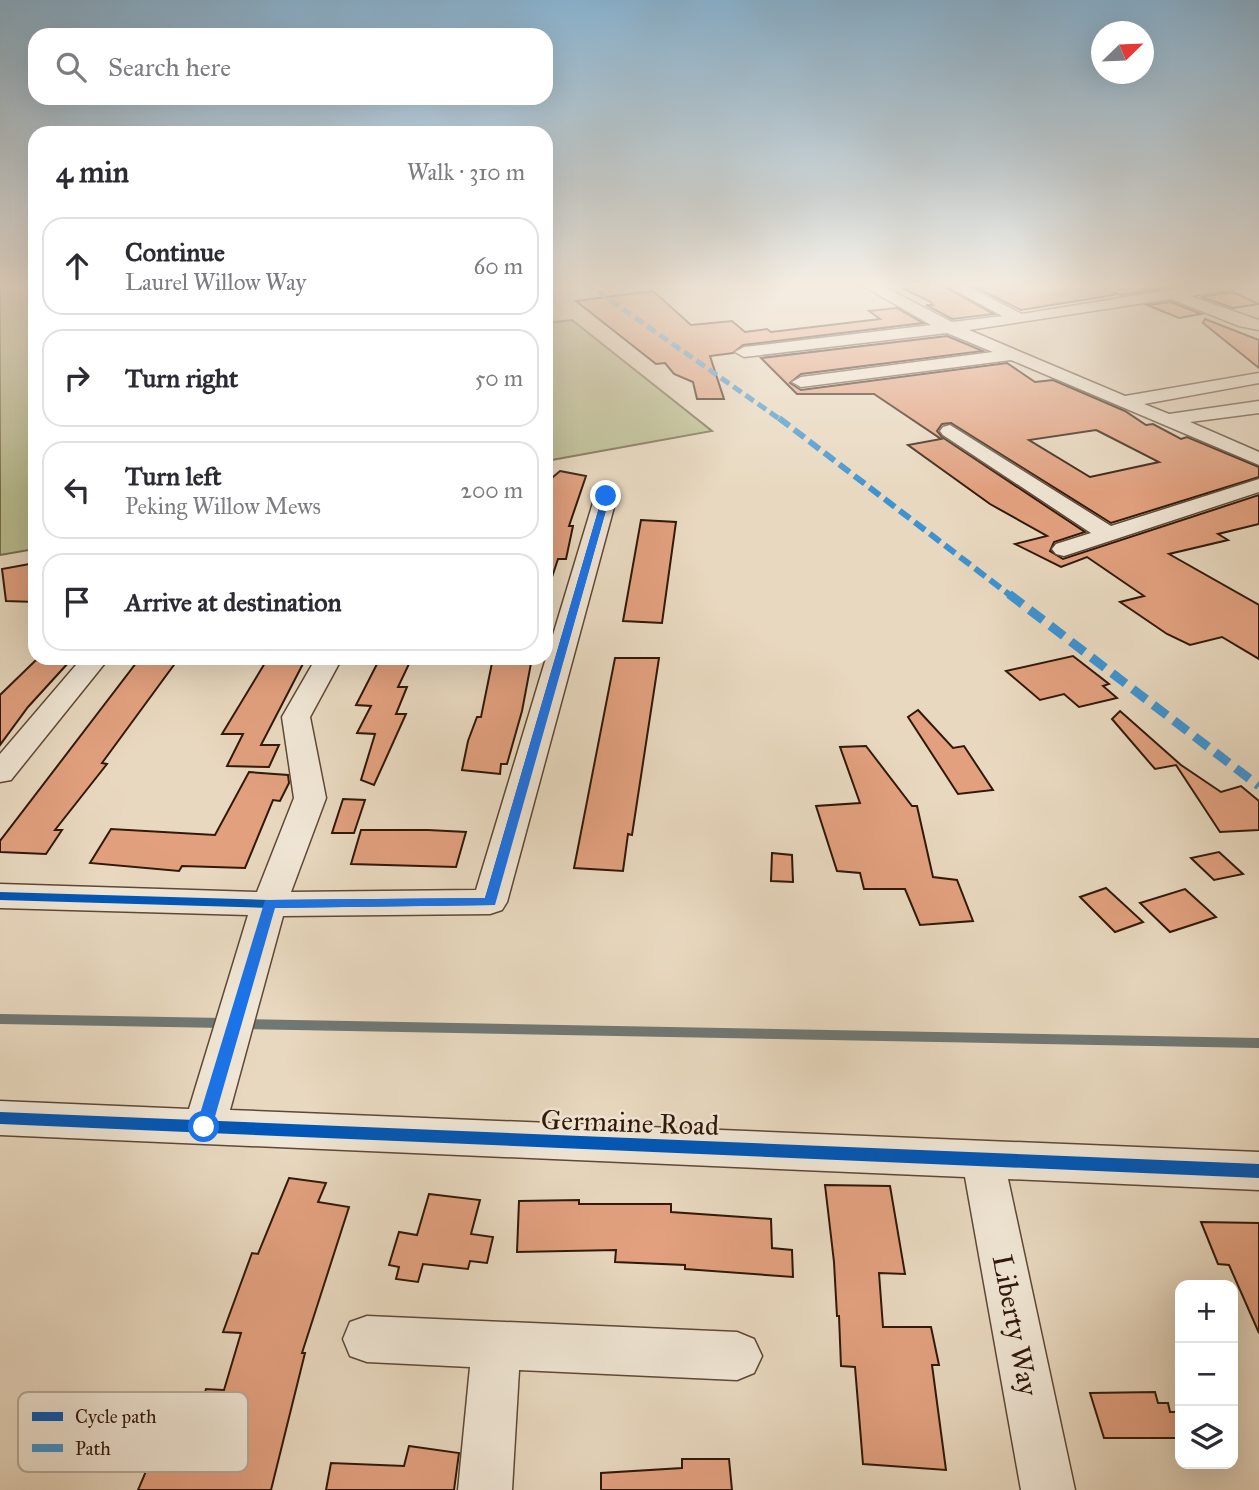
<!DOCTYPE html>
<meta charset="utf-8">
<style>
:root{--surface:#fff;--page:#f2f2f3;--text:#2b2b33;--muted:#7c7c81;--line:#e1e1e2}
body{margin:0;font-family:"IM FELL Great Primer",serif;background:var(--page);color:var(--text)}
.controls{position:absolute;right:21px;bottom:21px;display:grid;overflow:hidden;border-radius:14px;box-shadow:0 7px 28px #0002}
.controls button{width:63px;height:63px;display:grid;place-items:center;padding:0;border:0;border-bottom:2px solid var(--line);background:var(--surface);color:var(--text);font:35px sans-serif}
.compass{position:absolute;left:1091px;top:21px;width:63px;height:63px;border-radius:50%;background:var(--surface);box-shadow:0 7px 28px #0002;rotate:67deg}
.stop{position:absolute;width:21px;height:21px;margin:-16px;border:5px solid #1a73e8;border-radius:50%;background:#fff}
.stop.end{background:#1a73e8;border-color:#fff;box-shadow:0 2px 7px #0008}
.list{margin:0;padding:0;list-style:none}
h2{display:flex;justify-content:space-between;align-items:center;height:91px;margin:0;padding:0 28px;font-size:30px}
h2 small{font-size:23px;font-weight:400;color:var(--muted)}
.list li{display:grid;grid-template-columns:46px 1fr auto;gap:21px;align-items:center;box-sizing:border-box;height:98px;margin:0 14px 14px;padding:0 14px;border:2px solid var(--line);border-radius:21px}
.list b{display:block;font-size:26px;white-space:nowrap}
.list p{margin:0;font-size:23px;white-space:nowrap;color:var(--muted)}
.list em{font-size:23px;font-style:normal;color:var(--muted)}
.icon{flex:none;width:38px;height:38px;fill:none;stroke:currentColor;stroke-width:2;stroke-linecap:round;stroke-linejoin:round}
.map{position:relative;flex:none;width:1259px;height:1490px;overflow:hidden}
.search{position:absolute;background:var(--surface);box-shadow:0 7px 28px #0002;left:28px;top:28px;width:525px;height:77px;display:flex;align-items:center;gap:18px;box-sizing:border-box;padding:0 24px;border-radius:21px;color:var(--muted);font-size:26px}
.panel{position:absolute;background:var(--surface);box-shadow:0 7px 28px #0002;left:28px;top:126px;width:525px;height:539px;border-radius:21px}
.map>svg:first-child{display:block}
</style>
<div class="map">
<svg width="1259" height="1490" viewBox="0 0 1259 1490">
<rect width="100%" height="100%" fill="#e8d8bf"/>
<filter id="stains"><feTurbulence type="fractalNoise" baseFrequency=".00286" numOctaves="4"/><feColorMatrix values="0 0 0 0 .2 0 0 0 0 .09 0 0 0 0 .02 0 0 0 .5 -.17"/></filter>
<radialGradient id="worn" r=".72"><stop offset=".6" stop-color="#630" stop-opacity="0"/><stop offset="1" stop-color="#630" stop-opacity=".3"/></radialGradient>
<g fill="#b9be90" stroke="#756b4c" stroke-width="2">
<path d="M0 283H35V549L0 555Z"/>
<path d="M572 320 712 431 546 461V323Z"/>
</g>
<g fill="none" stroke-linecap="round" stroke-linejoin="round">
<g stroke="#707874" stroke-width="10">
<path d="M0 1019 224 1023"/>
<path d="M244 1024 1259 1043"/>
</g>
</g>
<g fill="#e2a07f" stroke="#311809" stroke-width="2" fill-rule="evenodd">
<path d="M967 283H1195L1121 295 1114 293V295L1021 310Z"/>
<path d="M940 284 941 285 994 314 952 319 926 305H933L931 302 904 289Z"/>
<path d="M653 291 691 325 732 321 745 332 767 329 771 332 880 319 869 311 897 308 923 323 743 345 733 353 710 356 724 399H697L693 382 674 374 665 363 656 364 576 301Z"/>
<path d="M1233 292 1259 304 1233 308 1201 297Z"/>
<path d="M1171 302 1201 314 1179 318 1147 305Z"/>
<path d="M1205 319 1259 340V368L1203 323Z"/>
<path d="M947 336 983 351 801 374 790 383 801 390 1007 363 1035 382 1053 380 1125 411 1146 425 1153 424 1181 439 1187 437 1259 467V477L1111 523 951 423 942 424 937 431 942 437 1085 532 1054 542 1050 551 1063 559 1259 495V524L1218 534 1228 540 1169 554 1259 605V659L1222 637 1190 645 1167 634 1120 602 1144 596 1087 557 1061 567 1015 544 1047 536 990 504 908 445 941 439 874 394H797L761 358ZM1096 430 1104 434 1159 462 1090 477 1029 440Z"/>
<path d="M560 471 586 476 569 526H573L566 559H558L550 583 546 582V483Z"/>
<path d="M641 520 676 522 662 623 623 621Z"/>
<path d="M35 563V602L6 601 2 569Z"/>
<path d="M1073 656 1109 684 1103 686 1117 698 1079 707 1064 694 1040 700 1006 671Z"/>
<path d="M140 658H179L102 763 107 764 55 830H62L46 854 0 852V841Z"/>
<path d="M268 658H306L261 745H279L269 767 227 766 243 734H222Z"/>
<path d="M493 658H532L522 711 507 764H501L500 774 462 770 468 741 477 717H481Z"/>
<path d="M615 658H659L632 835 628 834 623 871 574 868Z"/>
<path d="M36 660 69 662 28 707 0 745V695Z"/>
<path d="M378 662 409 664 398 687H407L396 714H406L374 785 361 780 375 734 357 733 371 706 356 705Z"/>
<path d="M918 710 953 748 964 746 993 790 958 794 908 717Z"/>
<path d="M1120 711 1181 765 1221 792 1241 786 1259 801V830L1220 832 1176 765 1155 769 1112 719Z"/>
<path d="M866 746 912 806H917L933 877 957 880 973 921 920 925 905 889H864L860 873 837 871 816 806 860 803 840 747Z"/>
<path d="M249 772 288 775 289 783 280 801 273 800 245 868 182 866 179 871 90 863 111 829 215 835Z"/>
<path d="M343 799 365 800 354 833H332Z"/>
<path d="M361 830H428L466 832 456 867 351 864Z"/>
<path d="M1219 852 1243 874 1214 880 1191 858Z"/>
<path d="M772 853 792 855 793 882 771 881Z"/>
<path d="M1106 888 1143 922 1115 932 1080 897Z"/>
<path d="M1185 889 1216 917 1170 932 1140 903Z"/>
<path d="M289 1178 326 1183 318 1202 349 1207 302 1353H305L271 1490H138L155 1450 186 1454 206 1389 224 1390 241 1333 223 1332 252 1253 258 1254Z"/>
<path d="M825 1185 890 1186 905 1274 879 1273 883 1327H931L939 1365H932L946 1470 863 1464 855 1367 841 1366 839 1316H837L834 1262Z"/>
<path d="M429 1194 480 1200 471 1234 493 1237 487 1263 470 1261 468 1269 423 1264 418 1282 396 1279 399 1267 389 1265 399 1232 417 1235Z"/>
<path d="M579 1200V1204H671V1212L771 1219 772 1248 792 1250 793 1277 685 1269V1265L615 1262 616 1250 517 1252 519 1201Z"/>
<path d="M1201 1222 1259 1223V1333L1229 1265 1218 1264Z"/>
<path d="M1155 1392 1158 1403H1168L1170 1412H1180V1438H1104L1090 1393Z"/>
<path d="M409 1446 459 1453 454 1490H326L331 1463 404 1466Z"/>
<path d="M682 1459H729L732 1490H601V1473L682 1468Z"/>
</g>
<g fill="none" stroke-linecap="round" stroke-linejoin="round">
<g stroke="#5f4836" stroke-width="3">
<g id="minor">
<path d="M858 283H877L952 322 1002 316 942 283H961L1022 314 1212 283H1248L1241 288 1190 296 1259 320V330L1239 326 1171 299 969 330 1125 396 1259 373V383L1144 404 1169 414 1259 401V413L1190 422 1259 452V465L1011 360 801 387 792 382 801 377 993 352 947 333 744 357 735 352 744 347 931 325Z"/>
<path d="M950 425 1111 526 1259 479V492L1064 556 1056 554 1052 549 1056 544 1091 533 943 435 940 431 943 427Z"/>
<path d="M606 489 617 496 507 902 502 910 490 914 283 916 230 1110 1259 1152V1190L1008 1179 1075 1490H1021L965 1177 0 1135V1101L189 1109 248 915 0 908V884L257 892 294 798 282 717 316 658H342L310 717 326 798 291 892 476 890 595 496Z"/>
<path d="M82 658H109L11 780 0 782V754Z"/>
<path d="M367 1316 737 1332 754 1339 762 1356 754 1373 737 1380 519 1370 512 1490H458L470 1367 367 1362 350 1356 343 1339 350 1322Z"/>
</g>
</g>
<use href="#minor" fill="#f0e6d5" fill-rule="evenodd"/>
<path stroke="#3d93d2" stroke-width="5" stroke-dasharray="10 5" stroke-linecap="butt" d="M586 283 781 420"/>
<path stroke="#3d93d2" stroke-width="6" stroke-dasharray="13 6" stroke-linecap="butt" d="M779 418 1011 596"/>
<path stroke="#3d93d2" stroke-width="9" stroke-dasharray="17 9" stroke-linecap="butt" d="M1009 594 1259 786"/>
<g stroke="#f0e6d5" stroke-width="5">
<g id="cycleway">
<path d="M603 494H609L610 496 494 905 269 908 0 900V892L269 900 485 898Z"/>
<path d="M0 1112 1259 1164V1178L0 1124Z"/>
</g>
</g>
<use href="#cycleway" fill="#0057b8" fill-rule="evenodd"/>
</g>
<linearGradient id="sky" x2="0" y2="1"><stop stop-color="#89b6d6"/><stop offset="0.58" stop-color="#f5ede2"/><stop offset="1" stop-color="#f5ede2" stop-opacity="0"/></linearGradient>
<rect width="1259" height="492" fill="url(#sky)"/>
<path fill="#1a73e8" d="M603 494 610 496 495 905 275 908 212 1127 204 1134 198 1132 196 1127 265 900 485 898Z"/>
<g text-anchor="middle" stroke-width="5" stroke-linejoin="round" paint-order="stroke">
<g font-size="28" fill="#311809" stroke="#f0e6d5">
<text transform="translate(630 1122) rotate(2)" y="10">Germaine Road</text>
<text transform="translate(1016 1325) rotate(79)" y="10">Liberty Way</text>
</g>
</g>
<rect x="18" y="1392" width="230" height="80" rx="10" fill="#f0e6d5" stroke="#b7a898" stroke-width="2"/>
<rect x="32" y="1412" width="31" height="9" fill="#0057b8"/>
<rect x="32" y="1444" width="31" height="8" fill="#3d93d2"/>
<g font-size="19" fill="#311809">
<text x="75" y="1423">Cycle path</text>
<text x="75" y="1455">Path</text>
</g>
<rect width="100%" height="100%" filter="url(#stains)"/>
<rect width="100%" height="100%" fill="url(#worn)"/>
</svg>
<div class="controls">
<button>+</button>
<button>−</button>
<button><svg class="icon" aria-label="layers" viewBox="0 0 24 24"><path d="M12 4l9 5-9 5-9-5zM3 14l9 5 9-5"/></svg></button>
</div>
<svg class="compass" viewBox="-18 -18 36 36"><path d="M0-13l5 13h-10z" fill="#e53935"/><path d="M0 13l5-13h-10z" fill="#7c7c81"/></svg>
<div class="stop" style="left:204px;top:1127px"></div>
<div class="stop end" style="left:606px;top:496px"></div>
<div class="search"><svg class="icon" aria-label="search" viewBox="0 0 24 24"><circle cx="10" cy="10" r="6"/><path d="M15 15l6 6"/></svg>Search here</div>
<section class="panel">
<h2>4 min<small>Walk · 310 m</small></h2>
<ul class="list">
<li><svg class="icon" aria-label="ahead" viewBox="0 0 24 24"><path d="M12 20V5M6 11l6-6 6 6"/></svg><div><b>Continue</b><p>Laurel Willow Way</p></div><em>60 m</em></li>
<li><svg class="icon" aria-label="right" viewBox="0 0 24 24"><path d="M7 20v-9h11M14 6l5 5-5 5"/></svg><div><b>Turn right</b></div><em>50 m</em></li>
<li><svg class="icon" aria-label="left" viewBox="0 0 24 24"><path d="M17 20v-9H6M10 6l-5 5 5 5"/></svg><div><b>Turn left</b><p>Peking Willow Mews</p></div><em>200 m</em></li>
<li><svg class="icon" aria-label="arrive" viewBox="0 0 24 24"><path d="M6 21V4h12l-3 4 3 4H6"/></svg><div><b>Arrive at destination</b></div></li>
</ul>
</section>
</div>
